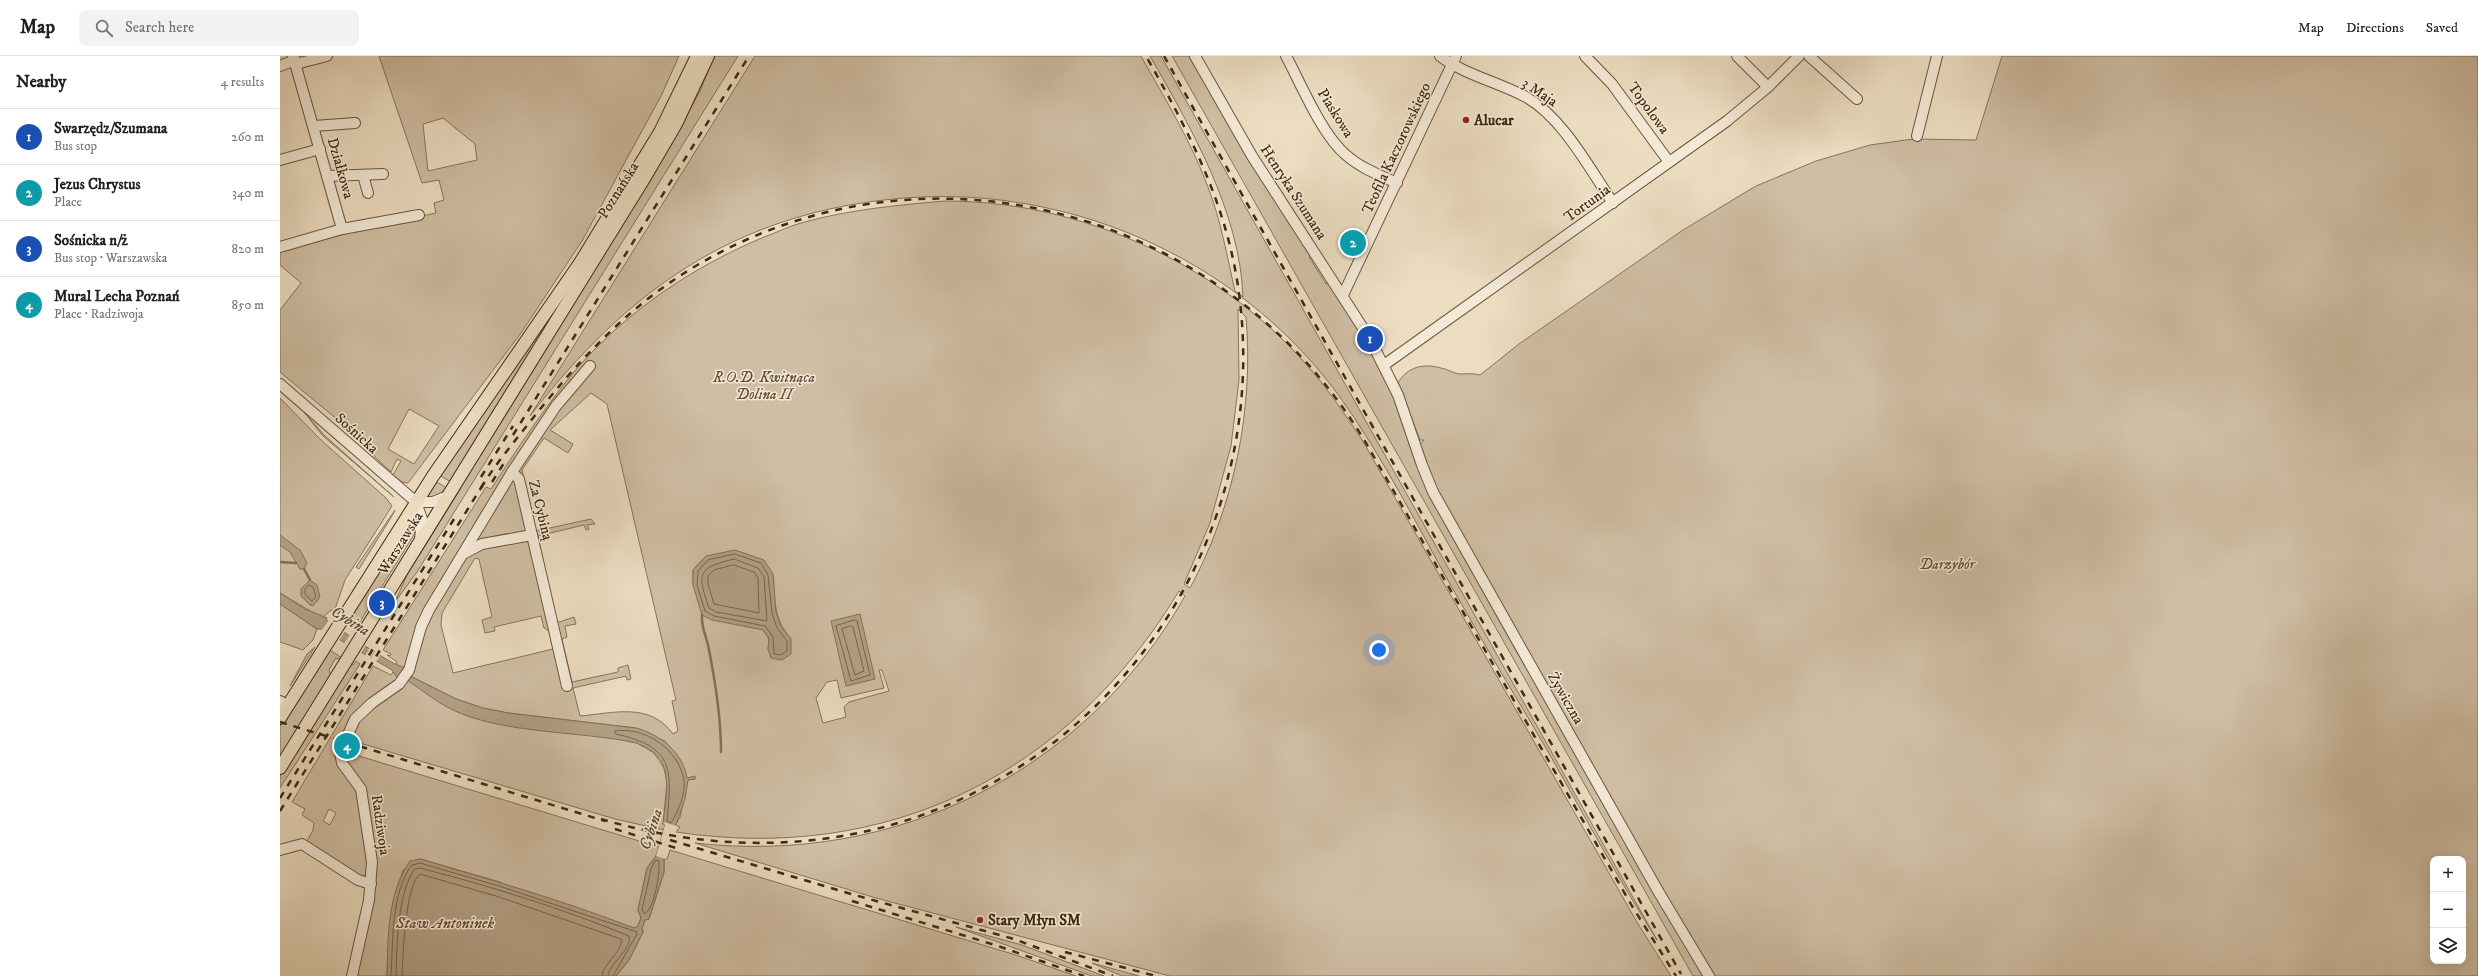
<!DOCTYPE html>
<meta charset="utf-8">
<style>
:root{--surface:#fff;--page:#f2f2f2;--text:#202124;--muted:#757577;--line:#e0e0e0;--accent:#8f2418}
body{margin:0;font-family:"IM FELL DW Pica",serif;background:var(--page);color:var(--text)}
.controls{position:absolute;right:12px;bottom:12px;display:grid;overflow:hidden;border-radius:8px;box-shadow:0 4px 16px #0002}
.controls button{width:36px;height:36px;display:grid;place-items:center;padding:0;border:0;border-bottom:1px solid var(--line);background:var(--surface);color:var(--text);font:20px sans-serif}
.you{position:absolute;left:1099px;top:594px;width:14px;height:14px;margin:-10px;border:3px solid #fff;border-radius:50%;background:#1a73e8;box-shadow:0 0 0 6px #1a73e833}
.badge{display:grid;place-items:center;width:26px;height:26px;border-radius:50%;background:var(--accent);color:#fff;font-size:13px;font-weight:700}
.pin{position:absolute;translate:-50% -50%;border:2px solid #fff;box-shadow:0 1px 4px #0006}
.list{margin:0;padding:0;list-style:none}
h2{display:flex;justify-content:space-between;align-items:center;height:52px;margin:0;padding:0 16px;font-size:17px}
h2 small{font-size:13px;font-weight:400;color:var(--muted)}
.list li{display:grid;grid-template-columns:26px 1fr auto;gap:12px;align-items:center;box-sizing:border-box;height:56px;padding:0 16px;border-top:1px solid var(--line)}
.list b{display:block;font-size:15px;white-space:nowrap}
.list p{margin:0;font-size:13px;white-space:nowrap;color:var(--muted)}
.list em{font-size:13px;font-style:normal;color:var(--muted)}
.icon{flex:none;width:22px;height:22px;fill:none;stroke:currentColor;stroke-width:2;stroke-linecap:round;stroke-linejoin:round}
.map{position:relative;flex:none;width:2198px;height:920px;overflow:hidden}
header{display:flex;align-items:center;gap:24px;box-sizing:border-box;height:56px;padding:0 20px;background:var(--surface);border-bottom:1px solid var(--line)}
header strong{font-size:19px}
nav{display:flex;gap:22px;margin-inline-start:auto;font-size:14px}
.search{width:280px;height:36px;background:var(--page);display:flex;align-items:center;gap:10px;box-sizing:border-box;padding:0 14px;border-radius:8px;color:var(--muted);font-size:15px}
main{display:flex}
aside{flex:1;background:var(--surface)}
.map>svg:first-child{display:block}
</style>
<header>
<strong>Map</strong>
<div class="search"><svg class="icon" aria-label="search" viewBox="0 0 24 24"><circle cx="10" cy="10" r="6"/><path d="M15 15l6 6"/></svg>Search here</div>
<nav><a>Map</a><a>Directions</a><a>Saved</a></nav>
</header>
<main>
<aside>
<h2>Nearby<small>4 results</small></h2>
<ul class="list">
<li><span class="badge" style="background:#1a4fb4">1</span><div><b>Swarzędz/Szumana</b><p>Bus stop</p></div><em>260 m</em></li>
<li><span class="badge" style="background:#0f9aa8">2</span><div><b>Jezus Chrystus</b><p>Place</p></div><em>340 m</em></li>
<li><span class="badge" style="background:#1a4fb4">3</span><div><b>Sośnicka n/ż</b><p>Bus stop · Warszawska</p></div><em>820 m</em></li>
<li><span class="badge" style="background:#0f9aa8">4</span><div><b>Mural Lecha Poznań</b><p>Place · Radziwoja</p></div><em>850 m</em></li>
</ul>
</aside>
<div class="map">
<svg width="2198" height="920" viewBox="0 0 2198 920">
<rect width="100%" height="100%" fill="#ecddc1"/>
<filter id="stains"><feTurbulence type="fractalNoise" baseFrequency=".005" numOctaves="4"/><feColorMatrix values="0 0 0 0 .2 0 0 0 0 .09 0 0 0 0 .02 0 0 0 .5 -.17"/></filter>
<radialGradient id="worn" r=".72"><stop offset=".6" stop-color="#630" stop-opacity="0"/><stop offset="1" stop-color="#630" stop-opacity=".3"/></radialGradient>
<g fill="#cfbea3" stroke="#887459" fill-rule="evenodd">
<path d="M99 0H399L381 40 302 185 241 277 128 427 122 426 113 419 121 405 117 403 111 416 95 401 88 389 0 316V254L21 227 0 209V196L43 181 156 157 154 147 164 144 159 124 142 127ZM163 62 195 88 197 104 148 115 143 68ZM129 353 159 370 134 408 108 393Z"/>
<path d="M434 0H458L137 516 115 546 127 519 181 432 178 431 376 115 420 35Z"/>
<path d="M475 0H861C885 43 911 85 928 131 941 165 947 200 955 235L963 241C960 156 911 72 870 0H881L1377 884C1339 824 1305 761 1270 699 1241 649 1210 599 1182 549 1142 480 1104 401 1057 337 954 199 783 126 613 143 452 159 346 236 250 360Z"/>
<path d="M892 0H911L1032 199 1029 201 1046 228 1050 226 1096 301 1108 325 1131 387 1426 920H1413Z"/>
<path d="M1722 0H2198V920H1429L1160 448 1137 392 1144 384H1140L1118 327C1127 311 1143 307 1161 312 1167 313 1173 317 1179 318 1186 318 1192 317 1200 319L1239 288 1403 174 1476 130 1536 105 1590 89 1633 83 1696 84ZM2153 803H2183V905H2153Z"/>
<path d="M665 145C801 145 937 207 1027 309 1047 332 1064 357 1081 382L1358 868 1391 920H890L596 842 415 787C616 810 805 716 905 540L899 535C789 718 608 808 396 776L400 771 395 769 400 761 408 724 415 723V721L407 722 398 702 385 685 356 672 228 657 203 652 176 643 130 620 221 668 334 682 357 687 374 697 384 712 387 726 383 768 385 769 384 774 335 763 73 685 67 695 79 700 379 791 376 800 367 812 358 854 361 862 358 870 354 872 280 853 220 826 140 803 123 814C111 854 108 879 107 920H76L88 818 82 821 26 787 33 774 34 767 22 759 25 753 12 746 93 610 111 619 113 616 116 618 119 612 116 610 117 606 107 599 110 600 111 598 103 594 206 431 211 433C237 393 263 354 293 317 344 257 412 211 484 181 496 177 509 170 521 167 566 154 618 149 665 145ZM958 253 966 261C974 353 954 451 910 532L904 528 930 467 951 390 959 324ZM311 337 327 348 396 644 392 645 398 675 393 678C370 646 334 657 300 660L293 632 346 620 347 624 351 623 348 609 338 612V616L292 626 282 583 287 581 285 570 296 568 294 561 276 567 258 480 304 469 306 474 309 473 307 469 315 468 311 463 256 475 242 414 264 382 288 397 293 388 270 374ZM426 500 493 518C495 545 493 562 511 583L488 593 489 583 483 574 413 529V514ZM195 502 199 503 212 561 202 564 205 577 215 575 214 571 261 560 264 572 269 575 273 593 173 617 161 569 162 557ZM599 614H602L609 635 569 646 564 651 566 661 543 667 536 642 547 626 557 624 561 642 604 632ZM49 753 56 757 50 769 43 765Z"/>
<path d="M264 270 266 272 171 426 159 419Z"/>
<path d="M0 342 41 384 106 442 112 450 65 524 54 556 51 554 42 562 0 537Z"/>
<path d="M24 356 44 379 114 441 43 380Z"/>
<path d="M155 425 167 432 156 441 143 444Z"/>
<path d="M137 453V471L134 479 78 569 68 562Z"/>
<path d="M115 454 112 460 79 513 76 511Z"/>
<path d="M0 548 37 573 33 584 23 594 0 586Z"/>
<path d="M35 591 10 630 27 598Z"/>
<path d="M48 593 62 602 55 603 49 614 51 621 0 703V670Z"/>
<path d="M76 605 80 608 0 732V720L70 607 73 609Z"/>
<path d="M390 794 739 900 796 920H336L349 904 363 876 362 872 365 864 369 863 384 816V803H387Z"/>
<path d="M676 871 742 889 824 920H812Z"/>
<path d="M812 907 859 920H842Z"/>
</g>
<g fill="#b2a084" stroke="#847055">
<path d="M0 479 20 494 27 507 24 513H20L10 496 0 489Z"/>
<path d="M455 494 484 504 493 518 496 556 501 571 511 583V598L502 604 491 602 488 593 489 582 483 574 432 564 422 559 413 529V514L426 500Z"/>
<path d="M30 524 37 529 40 541 33 550 30 549 21 540V533Z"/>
<path d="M0 537 25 553 47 562 46 564C60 573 114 611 124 611L123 616 130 620 176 643 203 652 228 657 356 672C379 678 403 696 407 722L415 720V723L408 724 405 743 384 803V816L369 863 365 864 362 872 363 876 349 904 336 920H107C108 883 107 837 130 805L140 803C212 824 284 845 354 872L358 870 361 862 358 854 367 812 376 800 385 769 383 768C385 746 394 712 373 696 369 692 362 690 357 687 302 675 220 678 171 653 153 644 137 630 121 620L117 622 112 614 41 573H37L0 548Z"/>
<path d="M580 558 595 623 566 630 551 565Z"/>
</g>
<g fill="#ecddc1">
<path d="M49 564 66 574 58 586 41 575Z"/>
<path d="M71 577 87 587 80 599 63 589Z"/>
<path d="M91 590 95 594 89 604 84 601Z"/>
<path d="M96 594 101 598 96 606 90 604Z"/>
<path d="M383 766 397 770 386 803 376 800 385 769Z"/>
</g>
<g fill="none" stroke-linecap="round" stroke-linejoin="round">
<g stroke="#79644a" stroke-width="1">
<path d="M455 498 481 507 488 519 492 557 497 572 507 585V595L501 599 494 598 493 581 485 570 434 560 425 555 417 529 418 515 428 504Z"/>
<path d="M454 503 478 512 484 521 487 565 436 556 429 552C417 517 417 512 454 503Z"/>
<path d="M454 509 474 516 478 522 479 557 434 548 428 528V520L434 514Z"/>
<path d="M29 529 33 531 36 541 32 545 25 538V534Z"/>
<path d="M575 564 577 565 590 619 571 625 556 570Z"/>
<path d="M571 570 573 571 584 615 575 619 562 573Z"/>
<path d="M335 675C364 670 399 693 404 724 406 737 398 756 391 767L387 765C392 712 394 691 336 678Z"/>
<path d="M376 804 379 805C380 818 375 850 365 858L362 854 371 813Z"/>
<path d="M111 920C113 888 111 835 132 809L140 807 219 830 357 876V878L333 920"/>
<path d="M116 920C117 891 117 836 135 813L140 812C210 830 281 852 349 880 352 895 329 906 328 920"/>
<path d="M122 920C123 900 125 830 140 818L216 840 341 883C344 895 323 907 322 920"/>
</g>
<g stroke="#847055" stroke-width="2.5">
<path d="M0 506 16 507"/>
<path d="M24 513 30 524"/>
<path d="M422 559C421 570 425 577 428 589 435 623 441 660 441 696"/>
</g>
<g stroke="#6b563c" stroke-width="12">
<g id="minor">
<path d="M13 0 62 173"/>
<path d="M915 0 972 100 1090 283 1118 339 1142 409 1153 436 1378 835 1429 920"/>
<path d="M1006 0C1021 28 1042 79 1066 99 1081 112 1099 119 1117 127"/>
<path d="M1160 0C1185 19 1218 26 1246 41 1283 62 1309 112 1333 147"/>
<path d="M1305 0 1332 28 1389 106"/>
<path d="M1457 0 1488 31"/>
<path d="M1529 0 1577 43"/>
<path d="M16 8 47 0"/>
<path d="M0 10 15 4"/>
<path d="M34 70 75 67"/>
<path d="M1637 80 1657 0"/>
<path d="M0 104 40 93"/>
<path d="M83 119 88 137"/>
<path d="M47 120 103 118"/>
<path d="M0 191 62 173 139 159"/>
<path d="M1063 239 1176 0"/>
<path d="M1104 309 1447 65 1488 31 1519 0"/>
<path d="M0 328 136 446 142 463 140 484"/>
<path d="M232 416 239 423 287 630"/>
<path d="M136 446H153L168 440"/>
<path d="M185 497 202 488 252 479"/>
<path d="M0 645 7 649"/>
<path d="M0 794 22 788 78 824 91 828"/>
<path d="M72 920 89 844 92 806 81 733 62 707 60 696 75 663 92 647 119 628 129 614 141 571 149 554 232 416 276 350 310 310"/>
</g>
</g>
<g stroke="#40290f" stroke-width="14">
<g id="major">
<path d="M0 662 153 420 300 207 380 76 417 0"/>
<path d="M0 712 365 121 396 68 428 0"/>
</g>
</g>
<use href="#minor" stroke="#f3e9d7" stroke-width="10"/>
<use href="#major" stroke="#ecddc1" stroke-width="12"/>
<g stroke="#40290f" stroke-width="2.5" stroke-dasharray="7 7" stroke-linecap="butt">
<path d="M884 0 1401 918"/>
<path d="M233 379 469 0"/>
<path d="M201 421 233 370"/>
<path d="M212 426 224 407"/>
<path d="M201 432C216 407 235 385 253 362 300 303 349 250 414 211 649 70 948 156 1086 387L1352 850 1396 920"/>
<path d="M0 666 325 765"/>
<path d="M0 742 174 463"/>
<path d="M0 755 204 427"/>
<path d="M321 763C402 787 485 794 568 779 813 734 985 503 961 255 952 158 913 83 866 0"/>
<path d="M335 773 396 792"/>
<path d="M390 784 571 838 734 883 833 920"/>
<path d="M572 845 718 890 804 920"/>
<path d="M785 896 876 920"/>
</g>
</g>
<g fill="#8f2418" stroke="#f3e9d7" stroke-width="1.5">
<circle cx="1186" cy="64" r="4"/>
<circle cx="700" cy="864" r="4"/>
</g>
<g text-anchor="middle" stroke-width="3" stroke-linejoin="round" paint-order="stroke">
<g font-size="15" fill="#40290f" stroke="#f3e9d7">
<text transform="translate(1260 36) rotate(34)" y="5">3 Maja</text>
<text transform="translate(1369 52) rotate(54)" y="5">Topolowa</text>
<text transform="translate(1056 57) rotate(58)" y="5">Piaskowa</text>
<text transform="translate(1116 92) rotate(-65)" y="5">Teofila Kaczorowskiego</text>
<text transform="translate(61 112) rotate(74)" y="5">Działkowa</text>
<text transform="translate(338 134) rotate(-58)" y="5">Poznańska</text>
<text transform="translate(1014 136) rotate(57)" y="5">Henryka Szumana</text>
<text transform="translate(1307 147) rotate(-36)" y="5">Tortunia</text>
<text transform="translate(77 377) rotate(42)" y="5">Sośnicka</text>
<text transform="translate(261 454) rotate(76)" y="5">Za Cybiną</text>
<text transform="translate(120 487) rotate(-58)" y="5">Warszawska</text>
<text transform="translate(1286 642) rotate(60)" y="5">Żywiczna</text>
<text transform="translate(101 769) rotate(82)" y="5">Radziwoja</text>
</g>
<g font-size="15" font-weight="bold" fill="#40290f" stroke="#f3e9d7" text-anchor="start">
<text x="1194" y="69">Alucar</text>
<text x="708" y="869">Stary Młyn SM</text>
</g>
<g font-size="15" font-style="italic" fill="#644e34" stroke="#f3e9d7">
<text x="484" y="326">R.O.D. Kwitnąca<tspan x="484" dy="17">Dolina II</tspan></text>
<text x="1667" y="513">Darzybór</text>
</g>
<g font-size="16" font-style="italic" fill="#624d32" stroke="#f3e9d7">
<text transform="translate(71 564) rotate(32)" y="6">Cybina</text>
<text transform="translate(370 773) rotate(-71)" y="6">Cybina</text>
<text x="165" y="872">Staw Antoninek</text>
</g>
</g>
<rect width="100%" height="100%" filter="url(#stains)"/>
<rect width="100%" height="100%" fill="url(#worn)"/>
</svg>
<div class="controls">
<button>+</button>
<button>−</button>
<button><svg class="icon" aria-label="layers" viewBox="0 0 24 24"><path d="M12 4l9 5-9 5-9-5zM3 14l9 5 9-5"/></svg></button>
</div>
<div class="you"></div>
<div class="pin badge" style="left:1090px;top:283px;background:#1a4fb4">1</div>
<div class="pin badge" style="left:1073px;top:187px;background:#0f9aa8">2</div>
<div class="pin badge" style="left:102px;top:547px;background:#1a4fb4">3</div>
<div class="pin badge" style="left:67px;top:690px;background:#0f9aa8">4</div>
</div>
</main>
